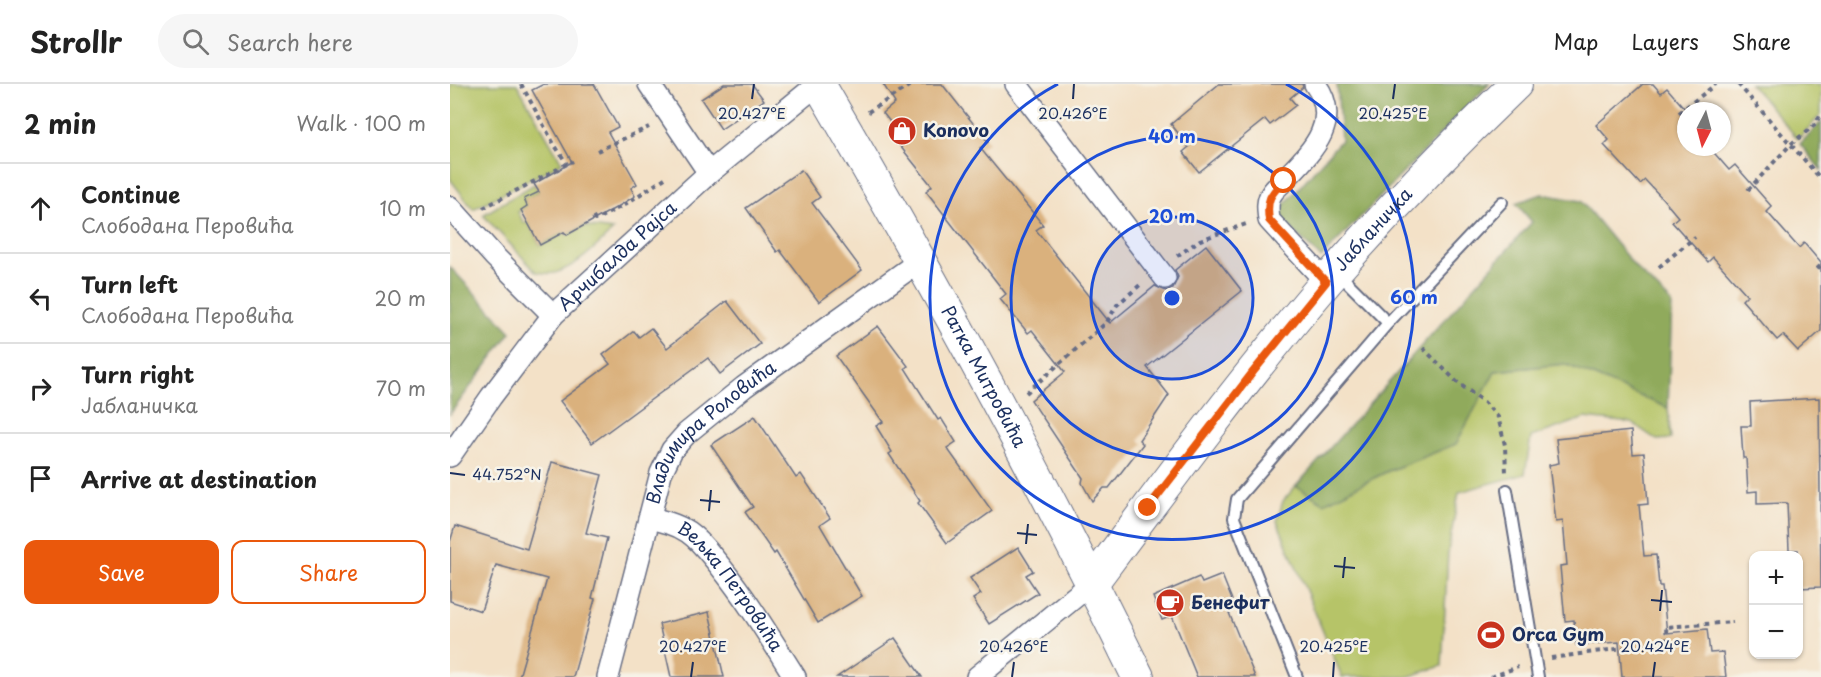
<!DOCTYPE html>
<meta charset="utf-8">
<style>
:root{--surface:#fff;--page:#f6f6f6;--text:#222;--muted:#767676;--line:#e0e0e0;--accent:#ea580c}
body{margin:0;font-family:"Playpen Sans",sans-serif;background:var(--page);color:var(--text)}
.controls{position:absolute;right:18px;bottom:18px;display:grid;overflow:hidden;border-radius:12px;box-shadow:0 2px 4px #0004}
.controls button{width:54px;height:54px;display:grid;place-items:center;padding:0;border:0;border-bottom:2px solid var(--line);background:var(--surface);color:var(--text);font:30px sans-serif}
.compass{position:absolute;left:1227px;top:18px;width:54px;height:54px;border-radius:50%;background:var(--surface);box-shadow:0 2px 4px #0004;rotate:186deg}
.stop{position:absolute;width:18px;height:18px;margin:-14px;border:4px solid #ea580c;border-radius:50%;background:#fff}
.stop.end{background:#ea580c;border-color:#fff;box-shadow:0 2px 6px #0008}
.list{margin:0;padding:0;list-style:none}
h2{display:flex;justify-content:space-between;align-items:center;height:78px;margin:0;padding:0 24px;font-size:26px}
h2 small{font-size:20px;font-weight:400;color:var(--muted)}
.list li{display:grid;grid-template-columns:39px 1fr auto;gap:18px;align-items:center;box-sizing:border-box;height:90px;padding:0 24px;border-top:2px solid var(--line)}
.list b{display:block;font-size:22px;white-space:nowrap}
.list p{margin:0;font-size:20px;white-space:nowrap;color:var(--muted)}
.list em{font-size:20px;font-style:normal;color:var(--muted)}
.actions{display:flex;gap:12px;padding:18px 24px}
.actions a{flex:1;padding:14px 0;border:2px solid var(--accent);border-radius:12px;text-align:center;font-size:21px;color:var(--accent)}
.actions .main{background:var(--accent);color:#fff}
.icon{flex:none;width:33px;height:33px;fill:none;stroke:currentColor;stroke-width:2;stroke-linecap:round;stroke-linejoin:round}
.map{position:relative;flex:none;width:1371px;height:593px;overflow:hidden}
header{display:flex;align-items:center;gap:36px;box-sizing:border-box;height:84px;padding:0 30px;background:var(--surface);border-bottom:2px solid var(--line)}
header strong{font-size:28px}
nav{display:flex;gap:33px;margin-inline-start:auto;font-size:21px}
.search{width:420px;height:54px;background:var(--page);display:flex;align-items:center;gap:15px;box-sizing:border-box;padding:0 21px;border-radius:33px;color:var(--muted);font-size:22px}
main{display:flex}
aside{flex:1;background:var(--surface)}
.map>svg:first-child{display:block}
</style>
<header>
<strong>Strollr</strong>
<div class="search"><svg class="icon" aria-label="search" viewBox="0 0 24 24"><circle cx="10" cy="10" r="6"/><path d="M15 15l6 6"/></svg>Search here</div>
<nav><a>Map</a><a>Layers</a><a>Share</a></nav>
</header>
<main>
<aside>
<h2>2 min<small>Walk · 100 m</small></h2>
<ul class="list">
<li><svg class="icon" aria-label="ahead" viewBox="0 0 24 24"><path d="M12 20V5M6 11l6-6 6 6"/></svg><div><b>Continue</b><p>Слободана Перовића</p></div><em>10 m</em></li>
<li><svg class="icon" aria-label="left" viewBox="0 0 24 24"><path d="M17 20v-9H6M10 6l-5 5 5 5"/></svg><div><b>Turn left</b><p>Слободана Перовића</p></div><em>20 m</em></li>
<li><svg class="icon" aria-label="right" viewBox="0 0 24 24"><path d="M7 20v-9h11M14 6l5 5-5 5"/></svg><div><b>Turn right</b><p>Јабланичка</p></div><em>70 m</em></li>
<li><svg class="icon" aria-label="arrive" viewBox="0 0 24 24"><path d="M6 21V4h12l-3 4 3 4H6"/></svg><div><b>Arrive at destination</b></div></li>
</ul>
<div class="actions"><a class="main">Save</a><a>Share</a></div>
</aside>
<div class="map">
<svg width="1371" height="593" viewBox="0 0 1371 593">
<rect width="100%" height="100%" fill="#f7f3e8"/>
<filter id="ink" filterUnits="userSpaceOnUse"><feTurbulence type="fractalNoise" baseFrequency=".0167" numOctaves="2"/><feDisplacementMap in="SourceGraphic" scale="12" xChannelSelector="R" yChannelSelector="G"/><feConvolveMatrix kernelMatrix="1 2 1 2 8 2 1 2 1" color-interpolation-filters="sRGB"/></filter>
<filter id="wash" filterUnits="userSpaceOnUse"><feTurbulence type="fractalNoise" baseFrequency=".008" numOctaves="4" result="noise"/><feDisplacementMap in="SourceGraphic" scale="24" xChannelSelector="R" yChannelSelector="G"/><feGaussianBlur stdDeviation="1.35" result="paint"/><feColorMatrix in="noise" values="0 0 0 0 0 0 0 0 0 0 0 0 0 0 0 0 0 1.4 0 .05"/><feComposite in="paint" operator="in"/></filter>
<g filter="url(#wash)">
<rect width="100%" height="100%" fill="#f3e1c7"/>
<g fill="#b6c467" stroke="#687a62" stroke-width="1.5">
<path d="M0 0H67L112 79 23 125 0 95Z"/>
<path d="M1300 0H1371V31L1348 55Z"/>
<path d="M84 100 89 108 74 115 77 122 68 128 74 139 77 137 90 161 114 148 117 151 134 142 163 146C147 162 128 182 105 189 100 190 92 189 86 188L33 131Z"/>
<path d="M1115 280 1218 324 1221 355 1207 356 1182 339 1135 334 1081 353 1075 390 1009 408 998 467 992 582 957 593H892L827 437 833 417 846 402 874 419 936 388 1006 360 1045 287Z"/>
</g>
<g fill="#90aa5c" stroke="#566c5d" stroke-width="1.5">
<path d="M887 0H1039L871 174 826 130 891 56Z"/>
<path d="M1371 38V86L1350 60Z"/>
<path d="M1092 110 1131 117 1187 185 1222 219 1218 324 1115 280 1045 287 1006 360 936 388 874 419 846 402 1082 138 1066 119Z"/>
<path d="M0 183 61 248 0 330Z"/>
</g>
<g id="blocks">
<g fill="#dab17d">
<path d="M94 0H144L168 43 158 48 187 100 181 104 185 112 169 122 117 151 114 148 90 161 71 126 77 122 74 115 89 108 84 100 122 78 82 6Z"/>
<path d="M274 0H302L314 16 271 45 251 15Z"/>
<path d="M433 0H492L538 58 530 64 593 141 586 146 660 239 705 202 716 207 723 204 728 193 725 186 756 161 792 207 697 283 719 311 689 356 693 360 659 404H654L642 417 632 399 633 394 581 316 615 288 582 246 578 249 550 215 556 210 476 107 482 102 450 62 455 57 433 29 445 19Z"/>
<path d="M769 0H852L853 3 840 14 846 21 820 41 815 35 749 88 733 68 739 63 721 40Z"/>
<path d="M1193 0H1203L1211 9 1217 4 1236 26V63H1259L1279 86 1285 81 1322 123 1317 128 1349 164 1354 159 1371 179V247L1348 267 1333 251 1327 256 1292 216 1297 211 1263 173 1258 178 1222 138 1228 133 1213 115 1195 96 1190 100 1154 61 1159 56 1146 41Z"/>
<path d="M351 86 370 113 362 119 412 186 369 218 330 166 327 168 296 124Z"/>
<path d="M277 217 310 260 270 290 258 274 142 359 110 317 160 280 153 271 184 247 189 253 201 244 217 264Z"/>
<path d="M428 242 458 282 455 284 488 336 491 334 506 358 497 364 542 427 497 459 468 419 470 417 439 370 442 368 426 342 433 338 386 272Z"/>
<path d="M1369 314 1371 503 1348 504V466H1339L1337 419 1307 420V407L1298 408 1296 374H1293L1291 342H1301L1300 318Z"/>
<path d="M305 332 346 394 351 390 380 434 370 441 412 512 368 539 326 468 324 470 295 428 303 423 261 361Z"/>
<path d="M1181 347 1183 370 1194 369 1198 420 1189 421 1194 472 1206 471 1209 502H1212L1217 549 1257 545 1260 569 1273 568 1276 593H1172L1169 558 1126 561 1124 536 1115 537 1110 482 1117 481 1113 437 1106 438 1099 381 1109 379 1106 355Z"/>
<path d="M102 378 152 391 136 449 157 454 142 514 145 515 123 593H69L97 495 46 481 31 527 0 517V458L5 442 77 465Z"/>
<path d="M568 463 583 487 576 491 588 509 539 540 523 515 531 510 520 494Z"/>
<path d="M772 491 782 516 775 519 805 593H747L722 532 712 536 703 513 749 493 752 499Z"/>
<path d="M259 528 274 593H221L209 540Z"/>
<path d="M445 554 472 593H387Z"/>
</g>
</g>
</g>
<g filter="url(#ink)">
<use href="#blocks" fill-opacity="0" stroke="#676d83" stroke-width="1.5"/>
<g fill="none" stroke-linecap="round" stroke-linejoin="round">
<g stroke="#676d83" stroke-width="14">
<g id="lane">
<path d="M887 188 938 239"/>
<path d="M1057 406 1088 593"/>
<path d="M847 593 784 434 787 415 938 239 1052 118"/>
</g>
</g>
<g stroke="#676d83" stroke-width="24">
<g id="street">
<path d="M199 0 259 89"/>
<path d="M566 0 715 194"/>
<path d="M865 0C893 38 861 68 835 95 831 100 825 104 822 109 816 117 818 127 819 136L876 198"/>
<path d="M0 123 44 172 103 231"/>
<path id="s1" d="M0 372 41 313 103 231 259 89 368 0"/>
<path id="s2" d="M199 434C213 437 226 440 238 448 251 457 260 470 270 482 298 517 321 555 345 593"/>
<path id="s3" d="M158 593 211 389 222 366 237 349 294 303 471 176"/>
<path d="M527 593 642 499"/>
</g>
</g>
<g stroke="#676d83" stroke-width="34">
<g id="secondary">
<path id="s4" d="M369 0C482 194 590 391 688 593"/>
<path id="s5" d="M642 499C718 397 794 294 877 197 937 128 1000 63 1066 0"/>
</g>
</g>
<g stroke="#676d83" stroke-width="4" stroke-dasharray="4.5 4.5" stroke-linecap="butt">
<path d="M71 0 104 60 117 80"/>
<path d="M1288 0 1371 95"/>
<path d="M418 28 462 0"/>
<path d="M1229 29 1266 0"/>
<path d="M147 67 199 43"/>
<path d="M1298 106 1341 60 1366 40 1371 28"/>
<path d="M33 124 123 77"/>
<path d="M143 133 145 136 174 121 215 94"/>
<path d="M727 172 750 156 796 140"/>
<path d="M1209 183 1245 153"/>
<path d="M1367 185 1371 181"/>
<path d="M973 264 1008 299 1034 318 1048 333 1055 361 1056 390"/>
<path d="M576 309 657 238 667 221 690 201"/>
<path d="M1101 574 1217 558 1216 543 1283 538"/>
<path d="M1041 593 1068 583"/>
</g>
<use href="#lane" stroke="#fff" stroke-width="10"/>
<use href="#street" stroke="#fff" stroke-width="21"/>
<use href="#secondary" stroke="#fff" stroke-width="32"/>
</g>
</g>
<g fill="none" stroke-linecap="round" stroke-linejoin="round" filter="url(#ink)">
<path stroke="#ea580c" stroke-width="8" d="M698 424 803 288 876 198 819 136C816 116 820 110 834 97"/>
</g>
<path fill="none" stroke="#1b2f5e" stroke-width="2" d="M302 15 304 0M623 15 624 0M943 15 945 0M0 389 15 391M250 416 270 418M259 427 261 406M567 449 587 451M576 460 578 440M884 482 905 484M893 494 895 473M1201 516 1222 518M1210 527 1212 506M241 593 243 578M562 593 564 578M883 593 884 578M1203 593 1205 578"/>
<circle cx="722" cy="214" r="81" fill="#1d4ed8" fill-opacity=".12"/>
<g fill="none" stroke="#1d4ed8" stroke-width="3">
<circle cx="722" cy="214" r="81"/>
<circle cx="722" cy="214" r="161"/>
<path d="M836 0A242 242 0 1 1 608 0"/>
</g>
<defs>
<g id="shop-disc" transform="scale(1.5)"><circle r="9.5" fill="#c8321e" stroke="#f7f3e8"/><path d="M-5-2.5h2.3a2.7 3.5 0 0 1 5.4 0H5L5.5 6h-11ZM-1.5-2.5h3a1.5 2.3 0 0 0-3 0Z" fill="#fff"/></g>
<g id="cafe-disc" transform="scale(1.5)"><circle r="9.5" fill="#c8321e" stroke="#f7f3e8"/><path d="M-5.5-4.5H6V0H3Q3 3.5 0 3.5H-2.5Q-5.5 3.5-5.5 0ZM3-3.2v2h1.7v-2ZM-6 4.5H4V6H-6Z" fill="#fff"/></g>
<g id="stadium-disc" transform="scale(1.5)"><circle r="9.5" fill="#c8321e" stroke="#f7f3e8"/><path d="M0-5a6.5 5 0 1 0 0 10a6.5 5 0 1 0 0-10ZM-3.5-1.8h7v3.6h-7Z" fill="#fff"/></g>
</defs>
<g fill-rule="evenodd">
<use href="#shop-disc" x="452" y="47"/>
<use href="#cafe-disc" x="720" y="519"/>
<use href="#stadium-disc" x="1041" y="551"/>
</g>
<g text-anchor="middle" stroke-width="5" stroke-linejoin="round" paint-order="stroke">
<g font-size="18" font-weight="bold" fill="#1b2f5e" stroke="#f7f3e8" text-anchor="start">
<text x="473" y="53">Konovo</text>
<text x="741" y="525">Бенефит</text>
<text x="1062" y="557">Orca Gym</text>
</g>
<g font-size="18" fill="#1b2f5e" stroke="#f7f3e8">
<text dy="6" stroke="none"><textPath href="#s5" startOffset="452">Јабланичка</textPath></text>
<text dy="6" stroke="none"><textPath href="#s1" startOffset="262">Арчибалда Рајса</textPath></text>
<text dy="6" stroke="none"><textPath href="#s4" startOffset="336">Ратка Митровића</textPath></text>
<text dy="6" stroke="none"><textPath href="#s3" startOffset="274">Владимира Роловића</textPath></text>
<text dy="6" stroke="none"><textPath href="#s2" startOffset="111">Вељка Петровића</textPath></text>
</g>
</g>
<g font-size="15" text-anchor="middle" fill="#1b2f5e" stroke="#f7f3e8" stroke-width="5" stroke-linejoin="round" paint-order="stroke">
<text x="302" y="35">20.427°E</text>
<text x="623" y="35">20.426°E</text>
<text x="943" y="35">20.425°E</text>
<text x="57" y="396">44.752°N</text>
<text x="243" y="568">20.427°E</text>
<text x="564" y="568">20.426°E</text>
<text x="884" y="568">20.425°E</text>
<text x="1205" y="568">20.424°E</text>
</g>
<circle cx="722" cy="214" r="9" fill="#1d4ed8" stroke="#f7f3e8" stroke-width="3"/>
<g font-size="18" text-anchor="middle" font-weight="bold" fill="#1d4ed8" stroke="#f7f3e8" stroke-width="5" stroke-linejoin="round" paint-order="stroke">
<text x="722" y="59">40 m</text>
<text x="722" y="139">20 m</text>
<text x="964" y="220">60 m</text>
</g>
</svg>
<div class="controls">
<button>+</button>
<button>−</button>
</div>
<svg class="compass" viewBox="-18 -18 36 36"><path d="M0-13l5 13h-10z" fill="#e53935"/><path d="M0 13l5-13h-10z" fill="#767676"/></svg>
<div class="stop" style="left:834px;top:97px"></div>
<div class="stop end" style="left:698px;top:424px"></div>
</div>
</main>
